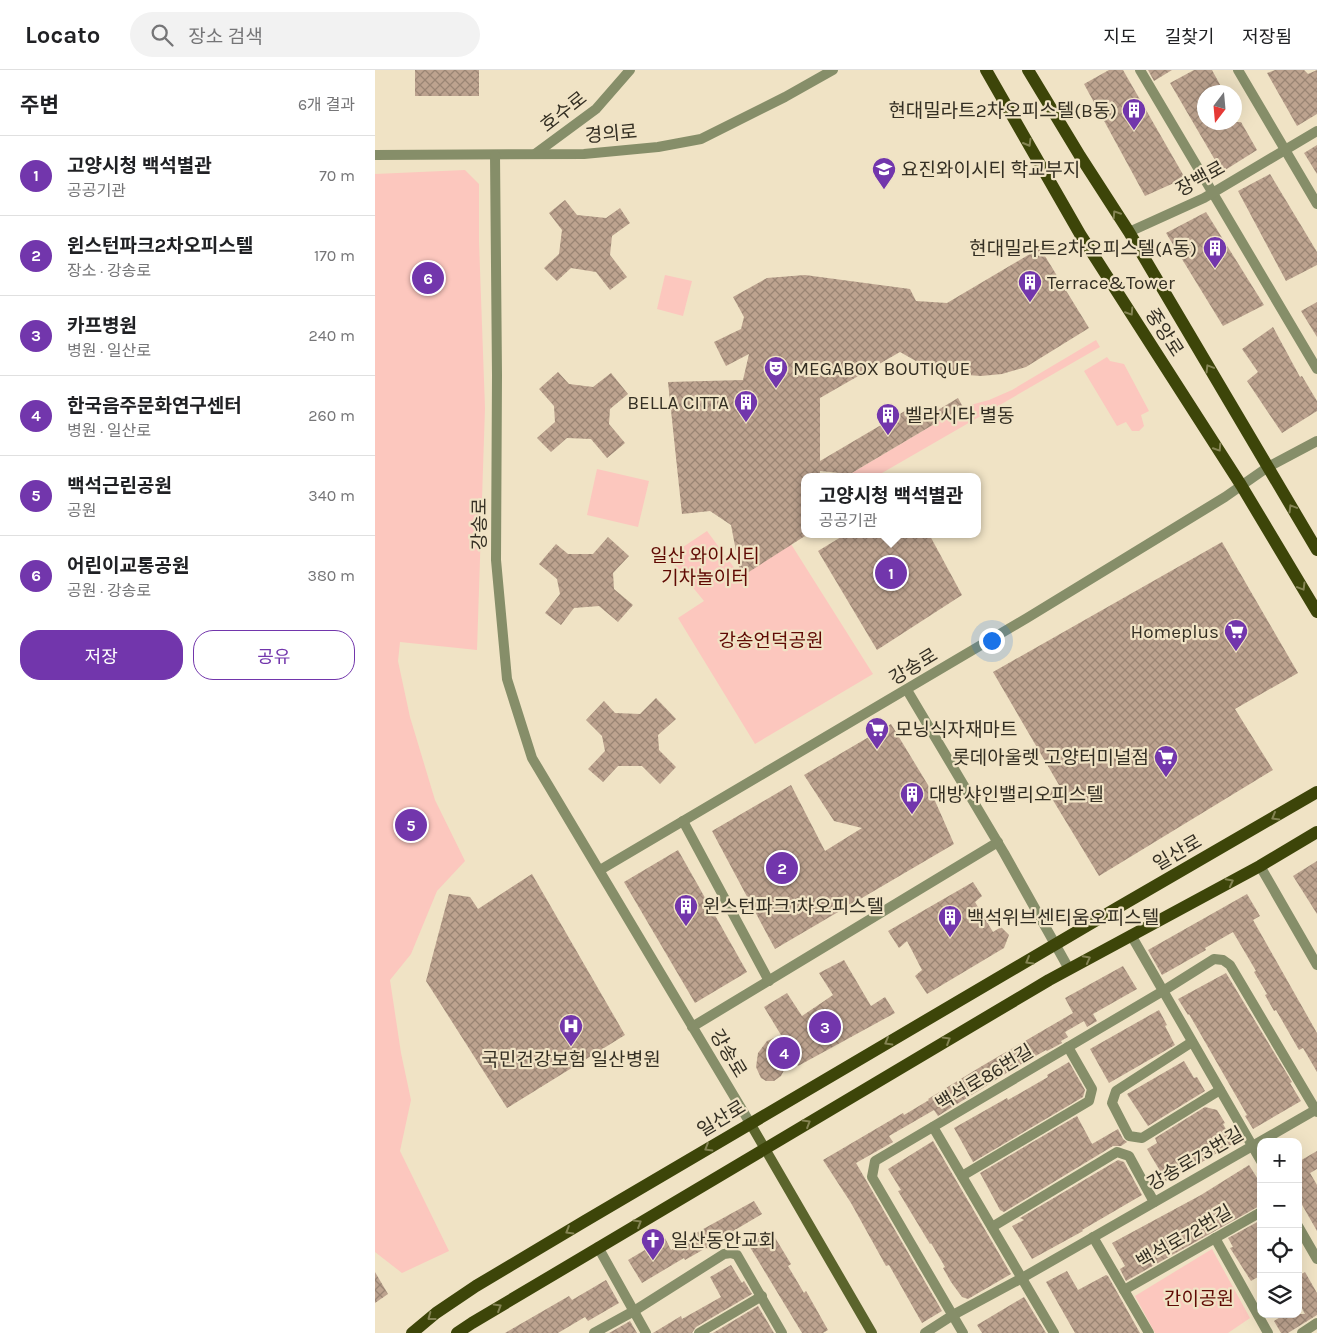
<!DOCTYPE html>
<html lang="ko">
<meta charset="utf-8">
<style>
:root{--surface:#fff;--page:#f2f2f2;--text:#202124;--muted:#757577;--line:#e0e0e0;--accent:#7236ac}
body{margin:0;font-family:Karla,"Noto Sans KR",sans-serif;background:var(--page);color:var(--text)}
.controls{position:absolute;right:15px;bottom:15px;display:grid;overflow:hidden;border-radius:10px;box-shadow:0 5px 20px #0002}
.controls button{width:45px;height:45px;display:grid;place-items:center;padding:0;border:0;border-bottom:1px solid var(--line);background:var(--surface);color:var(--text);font:25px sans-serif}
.compass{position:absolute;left:822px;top:15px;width:45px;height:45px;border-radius:50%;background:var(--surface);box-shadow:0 5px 20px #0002;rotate:196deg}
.you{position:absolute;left:616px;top:570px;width:18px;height:18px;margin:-12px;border:4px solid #fff;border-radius:50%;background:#1a73e8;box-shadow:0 0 0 8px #1a73e833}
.badge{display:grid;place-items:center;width:32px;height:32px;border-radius:50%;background:var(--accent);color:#fff;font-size:16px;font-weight:700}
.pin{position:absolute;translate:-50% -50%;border:2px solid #fff;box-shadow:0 1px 5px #0006}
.popup{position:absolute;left:426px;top:403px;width:180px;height:65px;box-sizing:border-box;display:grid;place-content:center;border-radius:10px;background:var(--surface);filter:drop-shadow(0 1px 4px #0005);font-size:16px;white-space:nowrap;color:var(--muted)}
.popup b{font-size:19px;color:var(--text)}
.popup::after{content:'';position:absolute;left:50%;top:100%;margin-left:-10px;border:10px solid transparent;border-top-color:var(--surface)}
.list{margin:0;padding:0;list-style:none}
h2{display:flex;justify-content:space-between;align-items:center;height:65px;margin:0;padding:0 20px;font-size:21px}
h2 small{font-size:16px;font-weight:400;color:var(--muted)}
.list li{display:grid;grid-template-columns:32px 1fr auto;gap:15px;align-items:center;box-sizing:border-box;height:80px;padding:0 20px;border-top:1px solid var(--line)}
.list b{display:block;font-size:19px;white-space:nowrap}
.list p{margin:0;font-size:16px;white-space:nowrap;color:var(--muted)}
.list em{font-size:16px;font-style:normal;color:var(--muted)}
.actions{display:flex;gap:10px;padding:15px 20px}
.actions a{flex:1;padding:11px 0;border:1px solid var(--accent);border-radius:20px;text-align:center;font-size:18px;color:var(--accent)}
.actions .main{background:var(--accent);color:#fff}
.icon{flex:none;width:28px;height:28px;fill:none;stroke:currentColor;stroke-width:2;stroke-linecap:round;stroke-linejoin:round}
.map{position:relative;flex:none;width:942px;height:1263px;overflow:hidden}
header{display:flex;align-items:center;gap:30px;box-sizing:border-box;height:70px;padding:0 25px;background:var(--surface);border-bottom:1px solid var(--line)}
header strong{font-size:24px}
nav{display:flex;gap:28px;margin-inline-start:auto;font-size:18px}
.search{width:350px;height:45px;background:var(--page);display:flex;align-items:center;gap:12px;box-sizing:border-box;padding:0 18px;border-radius:28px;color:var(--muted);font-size:19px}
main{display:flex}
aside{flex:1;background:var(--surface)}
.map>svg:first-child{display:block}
</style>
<header>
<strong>Locato</strong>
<div class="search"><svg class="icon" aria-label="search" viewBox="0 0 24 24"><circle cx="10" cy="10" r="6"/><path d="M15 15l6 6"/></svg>장소 검색</div>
<nav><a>지도</a><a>길찾기</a><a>저장됨</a></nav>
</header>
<main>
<aside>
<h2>주변<small>6개 결과</small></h2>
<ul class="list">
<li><span class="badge">1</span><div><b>고양시청 백석별관</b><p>공공기관</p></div><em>70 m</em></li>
<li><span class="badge">2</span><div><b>윈스턴파크2차오피스텔</b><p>장소 · 강송로</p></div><em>170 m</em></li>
<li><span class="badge">3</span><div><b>카프병원</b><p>병원 · 일산로</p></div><em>240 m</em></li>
<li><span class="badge">4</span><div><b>한국음주문화연구센터</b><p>병원 · 일산로</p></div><em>260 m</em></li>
<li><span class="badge">5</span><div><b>백석근린공원</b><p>공원</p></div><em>340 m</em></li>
<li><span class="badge">6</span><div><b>어린이교통공원</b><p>공원 · 강송로</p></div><em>380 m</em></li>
</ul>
<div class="actions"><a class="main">저장</a><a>공유</a></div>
</aside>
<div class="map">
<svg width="942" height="1263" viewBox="0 0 942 1263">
<defs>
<pattern id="building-cross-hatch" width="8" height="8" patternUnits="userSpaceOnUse" patternTransform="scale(1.25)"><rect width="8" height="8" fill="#bda38f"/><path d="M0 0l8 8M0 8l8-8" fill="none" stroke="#9a8574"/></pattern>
</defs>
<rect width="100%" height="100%" fill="#f0e3c5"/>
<g fill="#fcc7be">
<path d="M90 100 104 114V172L110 338 102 580 25 572 23 591 35 647 60 730 90 791 62 821 36 884 15 910 26 983 36 1030 25 1081 74 1181 27 1203 0 1182V104Z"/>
<path d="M290 205 317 211 308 246 282 239Z"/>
<path d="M721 270 725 277 500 407H475V404L588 337 614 330 637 320Z"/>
<path d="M732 287 735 291 749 294 774 341 766 345 769 356 764 361H757L751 352 742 356 709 301Z"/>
<path d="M222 399 274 411 263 457 212 445Z"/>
<path d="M332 461 366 507 416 474 498 604 380 674 303 548 329 531 293 487Z"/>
<path d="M837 1179 875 1248 853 1263H780L760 1226Z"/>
</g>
<g fill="url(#building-cross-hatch)">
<rect x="40" y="0" width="64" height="26"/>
<path d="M734 0H748L810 108 770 126 709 14Z"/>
<path d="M773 0H797L779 11Z"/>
<path d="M819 0H837L849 22H830V52H866L882 80 847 102 795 13Z"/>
<path d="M900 0H929L933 4 942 0V44L922 56 892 3Z"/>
<path d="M942 75V104L929 83Z"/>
<path d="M895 104 942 182V195L911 211 863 121Z"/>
<path d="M190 130 202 145 231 148 245 138 255 153 237 166 235 185 252 207 235 220 221 202 196 198 182 211 169 198 184 184 187 160 174 143Z"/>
<path d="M831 142 889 235 848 256 791 163Z"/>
<path d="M665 178 714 258 651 297 627 304 606 306 579 304 548 295 525 282 445 328V391L540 335 548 349 583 328 588 337 475 404 445 401V407H430V466L366 507 356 455 335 441 307 444 293 312 368 310 374 284 351 296 339 272 366 259 369 247 358 227 392 208 430 205 535 219 541 231 572 233Z"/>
<path d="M942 232V267L926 241Z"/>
<path d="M898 257 925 307 927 306 942 331V341L907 363 872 311 883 302 867 279Z"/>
<path d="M183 302 194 314 218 317 236 303 253 324 235 339 234 354 250 373 232 388 216 369 192 368 176 382 162 368 180 352 179 336 164 319Z"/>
<path d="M471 464H554L587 525 502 580 443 481Z"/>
<path d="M233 467 254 486 238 503 239 519 258 535 243 552 224 536 199 538 186 555 170 543 185 524 182 509 164 494 181 474 193 484H218Z"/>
<path d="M847 472 923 603 860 639 898 700 724 806 673 722 684 715 618 602Z"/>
<path d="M281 628 301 649 283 665 284 680 301 697 285 714 267 696H243L228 712 213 699 230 681 227 666 211 650 229 631 240 643 265 644Z"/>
<path d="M516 654 553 715 579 774 400 879 337 761 416 715 450 781 487 758 459 751 429 705Z"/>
<path d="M303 780 372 902 320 933 249 812Z"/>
<path d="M942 791V844L918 806Z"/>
<path d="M157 804 250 965 132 1038 51 911 74 824 95 827 103 839Z"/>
<path d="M598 812 607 826 600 832 618 862 626 857 634 865 629 878 552 924 540 906 547 900 532 871 524 878 513 861Z"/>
<path d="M872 824 885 846 878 850 942 963V1002L928 978 924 980 901 940 899 941 890 925 892 924 879 902 881 901 858 862 830 878 831 880 787 905 773 880Z"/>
<path d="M469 890 496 936 510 927 520 943 423 996 417 985 406 1006 399 1011H391L386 1008 381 997 383 983 392 971 406 965 389 937 412 923 427 946 458 925 444 903Z"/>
<path d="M748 896 762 919 718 944 722 951 712 957 709 951 690 962 693 967 686 971 687 973 672 981 671 980 638 999 563 1046 559 1040 514 1066 518 1072 481 1093 567 1241 547 1253 514 1195 511 1196 476 1133 448 1090 528 1043 529 1045 554 1030 553 1029 607 996 698 943 690 928Z"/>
<path d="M851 903 917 1012 915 1013 926 1031 878 1059 870 1046 872 1045 814 944 813 945 803 929Z"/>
<path d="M784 940 792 955 790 956 800 975 734 1013 715 979Z"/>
<path d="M809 991 819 1008 822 1007 830 1021 773 1056 752 1024Z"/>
<path d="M694 992 710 1020 708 1027 598 1092 579 1058 632 1028 633 1030 673 1007 672 1005Z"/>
<path d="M830 1037 842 1040 850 1053 848 1054 859 1073 815 1099V1097L791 1111 772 1079 782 1073 780 1068Z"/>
<path d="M702 1046 717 1074 743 1059 748 1069 752 1072 746 1076H738L629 1142 625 1140 605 1103Z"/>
<path d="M558 1071 636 1204 593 1229 587 1227 576 1212 568 1198 570 1197 556 1173 555 1174 523 1121 526 1120 513 1099Z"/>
<path d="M942 1081V1099L935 1103 942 1115V1161L926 1133 923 1135V1092Z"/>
<path d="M743 1090 749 1092 767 1125 707 1160 708 1161 657 1189 637 1156 649 1150 645 1148Z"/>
<path d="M874 1095 886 1114V1135L751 1211 745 1199 750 1196 737 1173 826 1125Z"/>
<path d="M379 1131 387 1144 338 1173 336 1179 331 1178 310 1190 309 1188 267 1213 253 1190 290 1168 296 1180 322 1165 321 1163Z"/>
<path d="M886 1150V1205L876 1211 855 1178 858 1177 853 1168Z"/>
<path d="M396 1161 416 1194 413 1196 429 1223 431 1221 453 1260 448 1263H427L373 1174Z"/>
<path d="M356 1195 367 1213 369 1211 377 1224 321 1257 317 1263H278L306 1246 307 1249 346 1227 335 1207Z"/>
<path d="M692 1201 703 1220 731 1205 733 1206 765 1263H700L671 1212Z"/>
<path d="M0 1202 13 1224 0 1233Z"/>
<path d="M930 1202 942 1223V1245L913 1263H906L899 1251 910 1244H930L925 1235 927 1234 923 1227V1206Z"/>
<path d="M231 1210 244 1233 213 1251 210 1247 183 1263H130L194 1226 197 1230Z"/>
<path d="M649 1227 671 1263H607L602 1255Z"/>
<path d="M383 1236 399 1263H338Z"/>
<path d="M255 1251 262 1263H234L250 1254Z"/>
</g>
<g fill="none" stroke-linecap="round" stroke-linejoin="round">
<g stroke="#868e69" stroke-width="10">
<path d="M765 0 942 299"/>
<path d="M754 162 829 128 942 61"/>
<path d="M532 620 629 783 694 899"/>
<path d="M308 751 394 911"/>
<path d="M885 796 942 895"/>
<path d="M225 800 652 548 850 427 893 397 942 371"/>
<path d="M756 865 886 1091"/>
<path d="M317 957 623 772"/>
<path d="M817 972 741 1021 737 1033 754 1066 767 1068 845 1020"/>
<path d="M558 1057 679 1263"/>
<path d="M587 1106 714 1031 717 1019 693 977"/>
<path d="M923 1156 942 1189"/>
<path d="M617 1157 742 1082 754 1086 779 1132"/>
<path d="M718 1167 774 1263"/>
<path d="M840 1168 893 1263"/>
<path d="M223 1177 271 1263"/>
<path d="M749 1220 886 1142"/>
<path d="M219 1263 259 1241 349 1184 356 1183 362 1185 407 1263"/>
<path d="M324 1263 387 1226"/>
<path d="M550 1263 578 1245 647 1208 942 1039"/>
<path d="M588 1263 497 1107 500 1091 788 921 839 889 848 890 855 895 942 1042"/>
<path d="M927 1263 942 1253"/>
</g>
<g stroke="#868e69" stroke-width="10">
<path d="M863 0 942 134"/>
<path d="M160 84 221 39 255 0"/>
<path d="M0 85 209 84 283 77 326 69 410 27 458 0"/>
<path d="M120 85 122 305 121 490 132 609 157 688 375 1053"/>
</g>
<path stroke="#5b642c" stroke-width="10" d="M375 1053 497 1263"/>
<g stroke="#3d4509" stroke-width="12">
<path d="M611 0 705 164 866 415 942 542"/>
<path d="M653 0 705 86 754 162 942 480"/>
<path d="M37 1263 61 1243 101 1216 210 1151 742 838 942 722"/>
<path d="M82 1263 97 1253 674 910 885 796 942 762"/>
</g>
</g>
<defs><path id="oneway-chevron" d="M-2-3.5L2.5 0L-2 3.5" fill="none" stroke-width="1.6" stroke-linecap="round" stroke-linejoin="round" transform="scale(1.25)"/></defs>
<g stroke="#858454">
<use href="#oneway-chevron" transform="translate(653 73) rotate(60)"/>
<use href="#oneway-chevron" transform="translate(741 144) rotate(-123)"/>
<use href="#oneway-chevron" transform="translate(755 242) rotate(57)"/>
<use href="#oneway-chevron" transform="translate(834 298) rotate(-121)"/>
<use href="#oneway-chevron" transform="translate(843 378) rotate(57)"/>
<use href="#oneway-chevron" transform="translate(917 438) rotate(-121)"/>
<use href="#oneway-chevron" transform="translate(927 517) rotate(59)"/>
<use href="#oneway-chevron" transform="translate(900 747) rotate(150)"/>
<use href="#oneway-chevron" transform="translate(855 812) rotate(-28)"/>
<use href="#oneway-chevron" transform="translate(712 889) rotate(-28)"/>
<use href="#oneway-chevron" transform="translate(654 891) rotate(150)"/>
<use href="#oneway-chevron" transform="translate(572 970) rotate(-31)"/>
<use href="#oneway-chevron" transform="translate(513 972) rotate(150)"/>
<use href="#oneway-chevron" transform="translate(432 1053) rotate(-31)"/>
<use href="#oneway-chevron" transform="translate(333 1078) rotate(149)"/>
<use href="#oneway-chevron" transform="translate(263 1153) rotate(-31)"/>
<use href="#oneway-chevron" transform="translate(194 1161) rotate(149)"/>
<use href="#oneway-chevron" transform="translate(123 1237) rotate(-31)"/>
<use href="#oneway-chevron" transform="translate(56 1247) rotate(143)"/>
</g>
<defs>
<g id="building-pin" transform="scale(1.25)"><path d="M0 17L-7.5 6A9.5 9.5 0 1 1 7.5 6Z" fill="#7236ac" stroke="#f0e3c5"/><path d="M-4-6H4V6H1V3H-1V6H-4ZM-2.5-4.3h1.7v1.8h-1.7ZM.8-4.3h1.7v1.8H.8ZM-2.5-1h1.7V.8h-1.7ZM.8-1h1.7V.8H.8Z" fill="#fff"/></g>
<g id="school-pin" transform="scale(1.25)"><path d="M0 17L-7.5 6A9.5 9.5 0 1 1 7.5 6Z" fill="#7236ac" stroke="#f0e3c5"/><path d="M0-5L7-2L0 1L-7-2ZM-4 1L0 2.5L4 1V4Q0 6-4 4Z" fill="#fff"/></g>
<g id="theatre-pin" transform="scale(1.25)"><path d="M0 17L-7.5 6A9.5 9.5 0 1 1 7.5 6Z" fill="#7236ac" stroke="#f0e3c5"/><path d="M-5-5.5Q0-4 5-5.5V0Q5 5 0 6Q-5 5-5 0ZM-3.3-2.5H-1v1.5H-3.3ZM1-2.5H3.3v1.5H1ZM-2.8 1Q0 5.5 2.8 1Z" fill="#fff"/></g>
<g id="supermarket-pin" transform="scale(1.25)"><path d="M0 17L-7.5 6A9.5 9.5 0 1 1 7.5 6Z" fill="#7236ac" stroke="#f0e3c5"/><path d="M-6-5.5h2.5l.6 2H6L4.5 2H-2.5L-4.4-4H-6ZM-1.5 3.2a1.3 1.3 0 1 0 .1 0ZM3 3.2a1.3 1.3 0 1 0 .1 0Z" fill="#fff"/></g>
<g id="hospital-pin" transform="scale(1.25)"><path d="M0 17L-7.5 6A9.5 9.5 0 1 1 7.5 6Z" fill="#7236ac" stroke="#f0e3c5"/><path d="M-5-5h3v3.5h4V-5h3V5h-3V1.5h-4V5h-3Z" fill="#fff"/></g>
<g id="church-pin" transform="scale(1.25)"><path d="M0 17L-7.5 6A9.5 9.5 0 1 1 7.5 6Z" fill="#7236ac" stroke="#f0e3c5"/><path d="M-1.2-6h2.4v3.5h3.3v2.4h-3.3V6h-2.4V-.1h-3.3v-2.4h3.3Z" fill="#fff"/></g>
</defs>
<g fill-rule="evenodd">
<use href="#building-pin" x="759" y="40"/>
<use href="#school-pin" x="509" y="99"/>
<use href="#building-pin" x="840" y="178"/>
<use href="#building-pin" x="655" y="212"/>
<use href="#theatre-pin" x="401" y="298"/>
<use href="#building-pin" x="371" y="332"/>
<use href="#building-pin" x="513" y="345"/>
<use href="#supermarket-pin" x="861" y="561"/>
<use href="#supermarket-pin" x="502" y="659"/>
<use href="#supermarket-pin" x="791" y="687"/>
<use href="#building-pin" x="537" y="724"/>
<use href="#building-pin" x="311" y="836"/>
<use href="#building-pin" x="575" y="847"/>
<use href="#hospital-pin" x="196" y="956"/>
<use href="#church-pin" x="278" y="1170"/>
</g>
<g text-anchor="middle" stroke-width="4.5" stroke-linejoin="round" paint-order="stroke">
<g font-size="19" fill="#342f23" stroke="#f0e3c5" text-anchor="start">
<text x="742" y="47" text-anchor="end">현대밀라트2차오피스텔(B동)</text>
<text x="526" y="106">요진와이시티 학교부지</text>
<text x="822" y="185" text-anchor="end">현대밀라트2차오피스텔(A동)</text>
<text x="672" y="219">Terrace&amp;Tower</text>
<text x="418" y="305">MEGABOX BOUTIQUE</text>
<text x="354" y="339" text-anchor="end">BELLA CITTA</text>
<text x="530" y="352">벨라시타 별동</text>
<text x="844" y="568" text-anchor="end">Homeplus</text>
<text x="520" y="666">모닝식자재마트</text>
<text x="774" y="694" text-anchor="end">롯데아울렛 고양터미널점</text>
<text x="554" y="731">대방샤인밸리오피스텔</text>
<text x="328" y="843">윈스턴파크1차오피스텔</text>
<text x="592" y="854">백석위브센티움오피스텔</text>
<text x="196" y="996" text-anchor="middle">국민건강보험 일산병원</text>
<text x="296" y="1177">일산동안교회</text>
</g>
<g font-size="19" fill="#342f23" stroke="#f0e3c5">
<text transform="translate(188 41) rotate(-38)" y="7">호수로</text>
<text transform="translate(236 63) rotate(-5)" y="7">경의로</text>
<text transform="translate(825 108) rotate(-29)" y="7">장백로</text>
<text transform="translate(790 262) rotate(57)" y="7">중앙로</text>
<text transform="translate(104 454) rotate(-90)" y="7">강송로</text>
<text transform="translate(538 596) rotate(-31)" y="7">강송로</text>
<text transform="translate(802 782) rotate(-30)" y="7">일산로</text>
<text transform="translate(354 983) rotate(59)" y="7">강송로</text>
<text transform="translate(609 1007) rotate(-31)" y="7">백석로86번길</text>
<text transform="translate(346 1048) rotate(-31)" y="7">일산로</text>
<text transform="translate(820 1088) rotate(-30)" y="7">강송로73번길</text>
<text transform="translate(809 1166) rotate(-30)" y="7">백석로72번길</text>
</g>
<g font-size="19" fill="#5f0903" stroke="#f0e3c5">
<text x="330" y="492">일산 와이시티<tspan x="330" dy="22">기차놀이터</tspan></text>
<text x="396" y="577">강송언덕공원</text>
<text x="824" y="1235">간이공원</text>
</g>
</g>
</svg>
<div class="controls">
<button>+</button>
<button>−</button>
<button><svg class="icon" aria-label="locate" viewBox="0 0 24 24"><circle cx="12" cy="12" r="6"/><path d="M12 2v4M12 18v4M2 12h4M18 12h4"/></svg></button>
<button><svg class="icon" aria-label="layers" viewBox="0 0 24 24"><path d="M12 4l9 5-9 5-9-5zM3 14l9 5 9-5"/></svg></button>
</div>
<svg class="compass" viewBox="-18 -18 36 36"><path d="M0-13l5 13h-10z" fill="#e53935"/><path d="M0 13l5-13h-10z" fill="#757577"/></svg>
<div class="you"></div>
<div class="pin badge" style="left:516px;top:503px">1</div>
<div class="popup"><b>고양시청 백석별관</b>공공기관</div>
<div class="pin badge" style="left:407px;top:798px">2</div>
<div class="pin badge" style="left:450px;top:957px">3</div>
<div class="pin badge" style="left:409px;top:983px">4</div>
<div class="pin badge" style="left:36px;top:755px">5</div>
<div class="pin badge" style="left:53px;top:208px">6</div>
</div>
</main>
